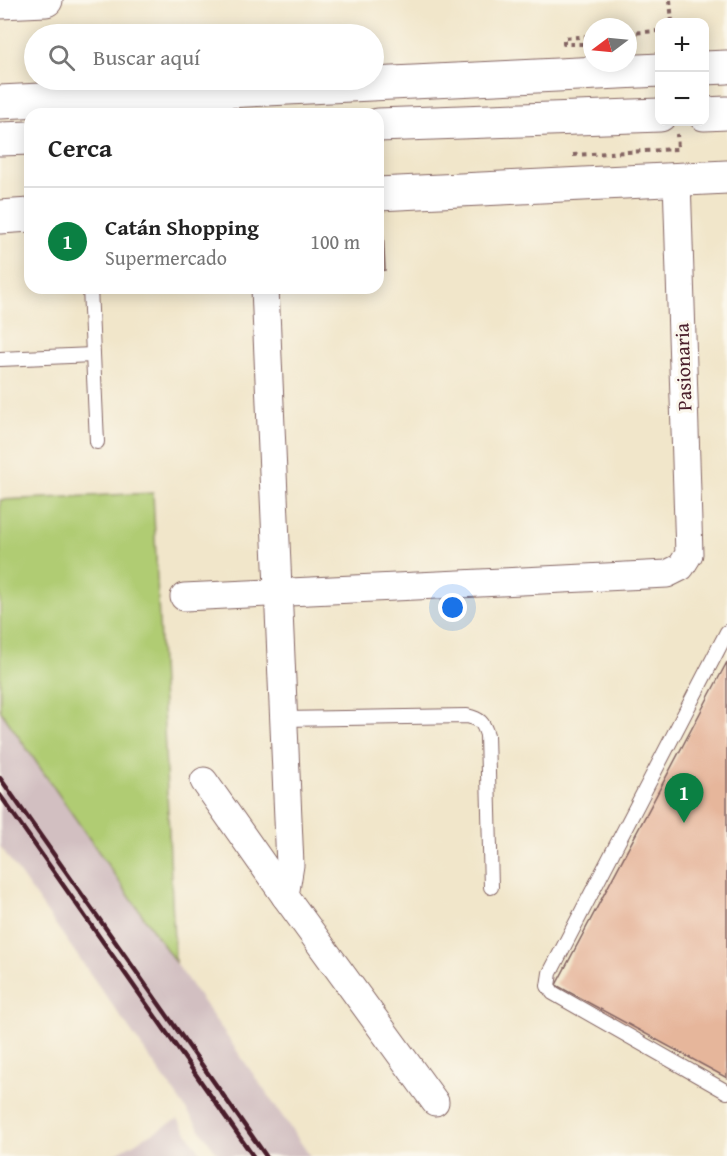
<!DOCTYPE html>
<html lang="es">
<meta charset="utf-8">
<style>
:root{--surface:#fff;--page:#f6f6f6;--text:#222;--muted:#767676;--line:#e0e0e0;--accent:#0b8043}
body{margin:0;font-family:"Gentium Book Plus",serif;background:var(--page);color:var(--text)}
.controls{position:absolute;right:18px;top:18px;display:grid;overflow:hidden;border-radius:12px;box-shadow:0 3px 15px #0003}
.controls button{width:54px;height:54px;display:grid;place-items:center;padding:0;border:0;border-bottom:2px solid var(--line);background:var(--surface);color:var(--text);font:30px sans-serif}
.compass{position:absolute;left:583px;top:18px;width:54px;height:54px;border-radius:50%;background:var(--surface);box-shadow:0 3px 15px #0003;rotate:254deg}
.you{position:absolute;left:453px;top:608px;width:21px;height:21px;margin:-15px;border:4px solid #fff;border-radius:50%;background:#1a73e8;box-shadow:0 0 0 9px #1a73e833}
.badge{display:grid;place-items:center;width:39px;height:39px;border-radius:50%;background:var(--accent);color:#fff;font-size:20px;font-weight:700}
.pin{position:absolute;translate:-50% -50px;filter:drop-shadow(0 2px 3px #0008)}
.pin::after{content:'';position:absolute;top:32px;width:21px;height:18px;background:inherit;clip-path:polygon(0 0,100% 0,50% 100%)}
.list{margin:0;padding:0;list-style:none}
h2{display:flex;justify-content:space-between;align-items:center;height:78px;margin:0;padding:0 24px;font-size:26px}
h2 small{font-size:20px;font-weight:400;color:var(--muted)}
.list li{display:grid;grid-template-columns:39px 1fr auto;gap:18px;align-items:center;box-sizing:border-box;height:108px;padding:0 24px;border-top:2px solid var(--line)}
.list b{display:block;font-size:22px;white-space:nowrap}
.list p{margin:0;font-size:20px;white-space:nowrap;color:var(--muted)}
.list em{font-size:20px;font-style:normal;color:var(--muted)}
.icon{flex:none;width:33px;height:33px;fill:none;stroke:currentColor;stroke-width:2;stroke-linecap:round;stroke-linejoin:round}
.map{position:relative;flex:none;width:727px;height:1156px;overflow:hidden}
.search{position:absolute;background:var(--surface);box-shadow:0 3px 15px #0003;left:24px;top:24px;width:360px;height:66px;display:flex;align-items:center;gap:15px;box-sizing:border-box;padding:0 21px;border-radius:33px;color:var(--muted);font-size:22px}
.panel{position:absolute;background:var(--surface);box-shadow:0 3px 15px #0003;left:24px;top:108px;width:360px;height:186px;border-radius:18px}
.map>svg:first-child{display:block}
</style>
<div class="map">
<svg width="727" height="1156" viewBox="0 0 727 1156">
<rect width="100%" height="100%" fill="#fbf7ec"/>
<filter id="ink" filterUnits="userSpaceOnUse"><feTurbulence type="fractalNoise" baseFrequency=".0167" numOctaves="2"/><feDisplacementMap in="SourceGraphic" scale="12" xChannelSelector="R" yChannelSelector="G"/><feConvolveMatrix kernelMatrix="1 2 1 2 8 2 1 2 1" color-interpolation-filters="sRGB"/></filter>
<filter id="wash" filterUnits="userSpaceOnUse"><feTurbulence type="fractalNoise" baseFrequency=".008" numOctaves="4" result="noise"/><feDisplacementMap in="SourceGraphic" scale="24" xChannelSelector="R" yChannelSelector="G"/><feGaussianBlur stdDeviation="1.35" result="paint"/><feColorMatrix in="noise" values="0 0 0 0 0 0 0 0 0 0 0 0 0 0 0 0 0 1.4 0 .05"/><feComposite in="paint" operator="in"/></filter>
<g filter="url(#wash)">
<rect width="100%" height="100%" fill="#f1e6ca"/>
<g fill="#d2bfc1">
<path d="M0 710 310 1156H219L0 846Z"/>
<path d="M178 1119 203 1156H111Z"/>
</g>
<path fill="#b0cc73" stroke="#7d764f" stroke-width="1.5" d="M153 493 175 962 0 710V500Z"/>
<g id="blocks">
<g fill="#e6b69b">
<path d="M378 229H383L385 270 378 271Z"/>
<path d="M727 662V1078L556 985Z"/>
</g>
</g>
</g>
<g filter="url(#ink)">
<use href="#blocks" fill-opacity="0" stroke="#846563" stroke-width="1.5"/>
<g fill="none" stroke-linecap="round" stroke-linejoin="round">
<g stroke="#846563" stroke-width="16">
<g id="service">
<path d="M90 288 97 442"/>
<path d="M0 359 93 355"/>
<path d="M727 632 550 973 548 986 553 993 727 1092"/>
<path d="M283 719 467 716C480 719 483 722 487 735L491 887"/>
</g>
</g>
<g stroke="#846563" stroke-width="29">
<g id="minor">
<path d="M265 288 290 865 285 896"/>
<path d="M184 597 667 574 681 567 689 554 677 180"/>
<path d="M204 781 285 896 435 1102"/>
</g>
</g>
<g stroke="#846563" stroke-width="35">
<g id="tertiary">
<path d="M0 2 46 0"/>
<path d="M378 194 727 177"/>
<path d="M0 217 30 215"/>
</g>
</g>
<g stroke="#846563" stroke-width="35">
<g id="trunk">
<path d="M704 68 727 67"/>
<path d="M0 102 660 70"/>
<path d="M704 114 727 113"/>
<path d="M378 125 660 115"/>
<path d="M0 139 30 138"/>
</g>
</g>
<g stroke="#846563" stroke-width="4" stroke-dasharray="4.5 4.5" stroke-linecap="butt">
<path d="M670 0 672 22"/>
<path d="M628 33 660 31"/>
<path d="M583 44H564V38L592 36"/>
<path d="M573 155 678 149 677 134"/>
</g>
<use href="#service" stroke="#fff" stroke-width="14"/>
<use href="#minor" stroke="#fff" stroke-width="27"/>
<use href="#tertiary" stroke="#fff" stroke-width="33"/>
<use href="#trunk" stroke="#fff" stroke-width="33"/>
<g stroke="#4a1f2b" stroke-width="4.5">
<path d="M0 778 266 1156"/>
<path d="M0 795 253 1156"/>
</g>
</g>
</g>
<g text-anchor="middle" stroke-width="6" stroke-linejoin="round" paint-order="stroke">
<g font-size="20" fill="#4a1f2b" stroke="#fbf7ec">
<text transform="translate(683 367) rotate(-92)" y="7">Pasionaria</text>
</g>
</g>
</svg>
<div class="controls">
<button>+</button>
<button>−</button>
</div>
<svg class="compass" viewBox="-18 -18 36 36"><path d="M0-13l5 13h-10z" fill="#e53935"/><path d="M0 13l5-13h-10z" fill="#767676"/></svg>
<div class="you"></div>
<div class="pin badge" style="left:684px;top:823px">1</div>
<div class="search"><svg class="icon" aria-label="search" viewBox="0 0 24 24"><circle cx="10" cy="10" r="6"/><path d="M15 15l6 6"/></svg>Buscar aquí</div>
<section class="panel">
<h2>Cerca<small></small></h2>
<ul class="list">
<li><span class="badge">1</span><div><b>Catán Shopping</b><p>Supermercado</p></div><em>100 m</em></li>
</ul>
</section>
</div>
